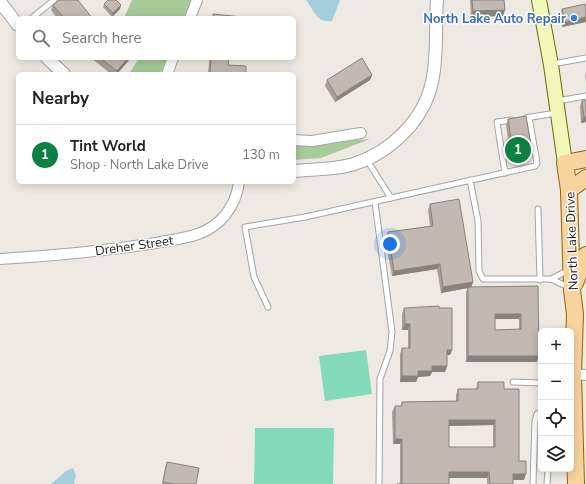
<!DOCTYPE html>
<meta charset="utf-8">
<style>
:root{--surface:#fff;--page:#f6f6f6;--text:#202124;--muted:#757577;--line:#e0e0e0;--accent:#0b8043}
body{margin:0;font-family:"Nunito Sans",sans-serif;background:var(--page);color:var(--text)}
.controls{position:absolute;right:12px;bottom:12px;display:grid;overflow:hidden;border-radius:6px;box-shadow:0 2px 10px #0003}
.controls button{width:36px;height:36px;display:grid;place-items:center;padding:0;border:0;border-bottom:1px solid var(--line);background:var(--surface);color:var(--text);font:20px sans-serif}
.you{position:absolute;left:390px;top:244px;width:14px;height:14px;margin:-10px;border:3px solid #fff;border-radius:50%;background:#1a73e8;box-shadow:0 0 0 6px #1a73e833}
.badge{display:grid;place-items:center;width:26px;height:26px;border-radius:50%;background:var(--accent);color:#fff;font-size:13px;font-weight:700}
.pin{position:absolute;translate:-50% -50%;border:2px solid #fff;box-shadow:0 1px 4px #0006}
.list{margin:0;padding:0;list-style:none}
h2{display:flex;justify-content:space-between;align-items:center;height:52px;margin:0;padding:0 16px;font-size:17px}
h2 small{font-size:13px;font-weight:400;color:var(--muted)}
.list li{display:grid;grid-template-columns:26px 1fr auto;gap:12px;align-items:center;box-sizing:border-box;height:60px;padding:0 16px;border-top:1px solid var(--line)}
.list b{display:block;font-size:15px;white-space:nowrap}
.list p{margin:0;font-size:13px;white-space:nowrap;color:var(--muted)}
.list em{font-size:13px;font-style:normal;color:var(--muted)}
.icon{flex:none;width:22px;height:22px;fill:none;stroke:currentColor;stroke-width:2;stroke-linecap:round;stroke-linejoin:round}
.map{position:relative;flex:none;width:586px;height:484px;overflow:hidden}
.search{position:absolute;background:var(--surface);box-shadow:0 2px 10px #0003;left:16px;top:16px;width:280px;height:44px;display:flex;align-items:center;gap:10px;box-sizing:border-box;padding:0 14px;border-radius:6px;color:var(--muted);font-size:15px}
.panel{position:absolute;background:var(--surface);box-shadow:0 2px 10px #0003;left:16px;top:72px;width:280px;height:112px;border-radius:6px}
.map>svg:first-child{display:block}
</style>
<div class="map">
<svg width="586" height="484" viewBox="0 0 586 484">
<rect width="100%" height="100%" fill="#eeeae3"/>
<g fill="#a7cb99">
<path d="M132 0H194L186 18H124Z"/>
<path d="M139 58H167L160 74H129Z"/>
<path d="M370 139 321 158 294 160V143L309 144Z"/>
</g>
<g fill="#83daba">
<path d="M366 350 372 394 325 401 319 356Z"/>
<path d="M255 428H334L333 484H254Z"/>
</g>
<g fill="#a5ccda">
<path d="M306 0H340L332 21C316 23 314 10 306 0Z"/>
<path d="M73 468 76 475 74 484H51L66 471Z"/>
</g>
<g fill="none" stroke-linecap="round" stroke-linejoin="round">
<g stroke="#a4a4a4" stroke-width="7">
<g id="service">
<path d="M32 18 54 0"/>
<path d="M552 64 586 58"/>
<path d="M557 101 586 96"/>
<path d="M526 118 556 113"/>
<path d="M367 160 391 198"/>
<path d="M505 173 497 122 512 120"/>
<path d="M470 180 478 221 479 271 483 279H551L563 273 570 272"/>
<path d="M375 202 392 332 390 351 380 379 379 484"/>
<path d="M538 209 540 280"/>
<path d="M551 279 564 285 570 284"/>
<path d="M268 307 254 277 245 227 305 217 535 166 537 163 529 117"/>
<path d="M513 382 541 383"/>
<path d="M533 484 535 421 537 414 541 412"/>
<path d="M547 484 548 469"/>
</g>
</g>
<g stroke="#a4a4a4" stroke-width="12">
<g id="minor">
<path d="M190 18 197 0"/>
<path d="M167 74 173 58"/>
<path d="M294 140 312 141 361 133"/>
<path d="M0 259C52 256 104 251 156 243 169 240 184 239 198 234 221 226 236 206 239 182"/>
<path d="M573 374 586 375"/>
</g>
</g>
<g stroke="#a4a4a4" stroke-width="14">
<g id="tertiary">
<path d="M0 2 18 25"/>
<path d="M47 58 64 74"/>
<path d="M294 171C313 169 335 170 354 164 391 152 424 120 432 82 438 55 435 27 437 0"/>
</g>
</g>
<g stroke="#616e09" stroke-width="16">
<path id="secondary" d="M539 0 551 65 565 163"/>
</g>
<g stroke="#8f6506" stroke-width="18">
<g id="primary">
<path d="M569 190 586 178"/>
<path d="M575 283 586 255"/>
<path d="M576 484 573 374 575 314 572 290 569 190 565 163 586 159"/>
</g>
</g>
<use href="#service" stroke="#fff" stroke-width="5"/>
<use href="#minor" stroke="#fff" stroke-width="10"/>
<use href="#tertiary" stroke="#fff" stroke-width="12"/>
<use href="#secondary" stroke="#f2f6b8" stroke-width="14"/>
<use href="#primary" stroke="#f8d39e" stroke-width="16"/>
</g>
<g fill="#a7a099" fill-rule="evenodd">
<path d="M470 0H504L505 10 503 16 471 17Z"/>
<path d="M104 4 121 5 120 9 112 17 103 7Z"/>
<path d="M53 5 92 18H57L51 10Z"/>
<path d="M562 9 586 22 562 27 560 14Z"/>
<path d="M91 58H129V60L117 74H111Z"/>
<path d="M210 58H229L228 65 246 74H208L209 62Z"/>
<path d="M586 72V81L585 76Z"/>
<path d="M372 75 370 80 335 102 325 86 327 80Z"/>
<path d="M582 101 586 122 581 123 580 106Z"/>
<path d="M508 119 530 157 507 160 505 145 507 139H508L506 125Z"/>
<path d="M430 204 473 282 471 287 538 286 537 362H466V292L468 288 441 293 437 269 392 276 385 238 388 232 430 226 428 210ZM495 319H519V329L495 330Z"/>
<path d="M404 308H439L452 350 450 355H447V366L445 372H432L430 376 418 377 416 382H400V354L402 348H408V330H402V314Z"/>
<path d="M478 382 504 389 519 461 524 480H513V484H487V478H449L400 484V444H393L392 412 395 406H401L402 402 456 401V395L458 389H476ZM493 425V447H449V426Z"/>
<path d="M167 462 196 484H162L165 468Z"/>
</g>
<g fill="#88827d">
<path d="M121 5 120 9 112 17 113 13Z"/>
<path d="M505 10 503 16 471 17 473 11Z"/>
<path d="M586 17V22L562 27 565 22Z"/>
<path d="M128 58H129V60L117 74H116L117 71Z"/>
<path d="M372 75 370 80 335 102 337 97Z"/>
<path d="M584 117H586V122L581 123Z"/>
<path d="M532 151 530 157 507 160 509 155Z"/>
<path d="M440 264 437 269 392 276 394 271Z"/>
<path d="M473 282 471 288 468 287V288L441 293 443 287Z"/>
<path d="M495 314H521L519 319H493Z"/>
<path d="M405 324H410L408 330H402Z"/>
<path d="M447 350H452L450 355H445Z"/>
<path d="M468 356H539L537 362H466Z"/>
<path d="M432 366H447L445 372H432L430 376 418 377 416 382H400L402 376Z"/>
<path d="M449 420H495L493 425 447 426Z"/>
<path d="M395 439H402L400 444H393Z"/>
<path d="M449 472H489L487 478H447Z"/>
<path d="M513 474H526L524 480H511Z"/>
</g>
<g fill="#c2bab2" stroke="#88827d" fill-rule="evenodd">
<path d="M59 0H78L92 18H64L53 5Z"/>
<path d="M108 0H116L121 5 113 13 104 4Z"/>
<path d="M472 0H504L505 10 473 11Z"/>
<path d="M585 4 586 7V17L565 22 562 9Z"/>
<path d="M213 14 242 17V18H213Z"/>
<path d="M100 58H128L117 71Z"/>
<path d="M211 58H229L228 65 246 66V74H210Z"/>
<path d="M362 58 372 75 337 97 327 80Z"/>
<path d="M586 100V117H584L582 101Z"/>
<path d="M526 116 532 151 509 155 507 139H511L508 119Z"/>
<path d="M459 199 473 282 443 287 440 264 394 271 388 232 433 226 430 204Z"/>
<path d="M538 286 539 356H468V287ZM495 314H521V329L495 330Z"/>
<path d="M439 306V308H452V350H447V366H432V371H418V376H402V348H410V324H405L404 308Z"/>
<path d="M478 382H504V389H519V461H526V474H513V484H490L489 472H449V484H397H402V439H395V406H402V402L458 401V389H478ZM449 420H495V447H449Z"/>
<path d="M167 462 199 468 196 484H174L163 482Z"/>
</g>
<circle fill="#3f7fe0" stroke="#fff" stroke-width="1.5" cx="574" cy="18" r="4"/>
<g text-anchor="middle" stroke-width="3" stroke-linejoin="round" paint-order="stroke">
<g font-size="13" font-weight="bold" fill="#366cbe" stroke="#fff" text-anchor="end">
<text x="566" y="23">North Lake Auto Repair</text>
</g>
<g font-size="13" fill="#1d1d1d" stroke="#fff">
<text transform="translate(571 241) rotate(-92)" y="5">North Lake Drive</text>
<text transform="translate(134 245) rotate(-8)" y="5">Dreher Street</text>
</g>
</g>
</svg>
<div class="controls">
<button>+</button>
<button>−</button>
<button><svg class="icon" aria-label="locate" viewBox="0 0 24 24"><circle cx="12" cy="12" r="6"/><path d="M12 2v4M12 18v4M2 12h4M18 12h4"/></svg></button>
<button><svg class="icon" aria-label="layers" viewBox="0 0 24 24"><path d="M12 4l9 5-9 5-9-5zM3 14l9 5 9-5"/></svg></button>
</div>
<div class="you"></div>
<div class="pin badge" style="left:518px;top:150px">1</div>
<div class="search"><svg class="icon" aria-label="search" viewBox="0 0 24 24"><circle cx="10" cy="10" r="6"/><path d="M15 15l6 6"/></svg>Search here</div>
<section class="panel">
<h2>Nearby<small></small></h2>
<ul class="list">
<li><span class="badge">1</span><div><b>Tint World</b><p>Shop · North Lake Drive</p></div><em>130 m</em></li>
</ul>
</section>
</div>
